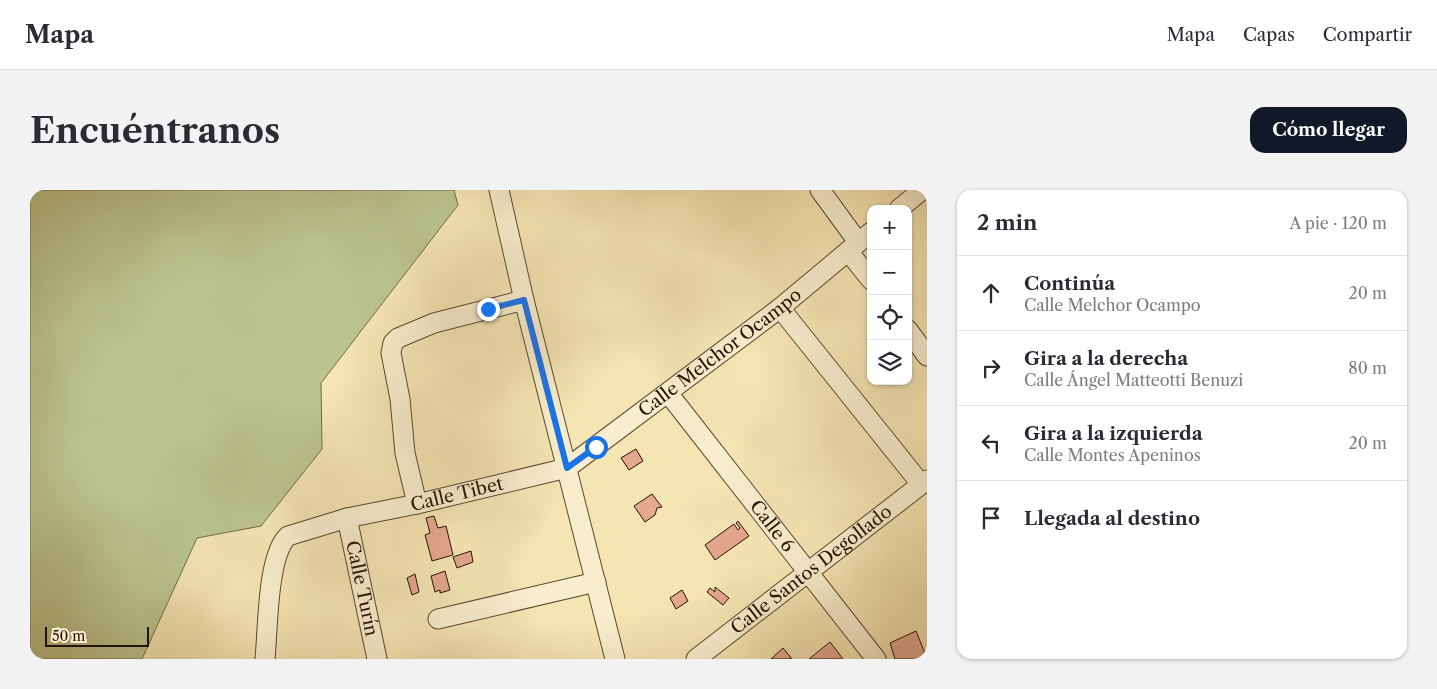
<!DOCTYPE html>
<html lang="es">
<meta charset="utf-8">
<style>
:root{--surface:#fff;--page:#f2f2f3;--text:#2b2b33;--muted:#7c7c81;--line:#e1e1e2;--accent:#111827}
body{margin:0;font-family:"Libre Caslon Text",serif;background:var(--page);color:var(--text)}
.controls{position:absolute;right:15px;top:15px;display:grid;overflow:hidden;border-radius:10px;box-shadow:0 1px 4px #0004}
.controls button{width:45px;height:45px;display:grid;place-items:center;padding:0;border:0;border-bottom:1px solid var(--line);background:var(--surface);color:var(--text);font:25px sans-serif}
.scale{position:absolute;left:15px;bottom:12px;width:104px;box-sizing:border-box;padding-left:5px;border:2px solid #251301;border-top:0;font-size:14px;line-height:18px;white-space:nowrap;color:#251301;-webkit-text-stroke:4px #f8eece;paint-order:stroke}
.stop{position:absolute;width:15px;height:15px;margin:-11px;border:4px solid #1a73e8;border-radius:50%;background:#fff}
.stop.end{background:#1a73e8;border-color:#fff;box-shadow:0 1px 5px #0008}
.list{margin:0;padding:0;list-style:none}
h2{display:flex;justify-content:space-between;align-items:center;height:65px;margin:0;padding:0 20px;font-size:21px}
h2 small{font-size:16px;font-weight:400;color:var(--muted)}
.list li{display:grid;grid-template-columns:32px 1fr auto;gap:15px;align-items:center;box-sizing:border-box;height:75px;padding:0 20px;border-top:1px solid var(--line)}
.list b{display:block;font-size:19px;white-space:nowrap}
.list p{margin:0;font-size:16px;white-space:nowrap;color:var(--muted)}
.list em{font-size:16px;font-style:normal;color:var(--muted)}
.icon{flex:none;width:28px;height:28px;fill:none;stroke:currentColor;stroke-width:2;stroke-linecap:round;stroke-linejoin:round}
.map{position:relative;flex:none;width:897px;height:469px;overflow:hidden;border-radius:15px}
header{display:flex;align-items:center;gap:30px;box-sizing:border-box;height:70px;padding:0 25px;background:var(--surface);border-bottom:1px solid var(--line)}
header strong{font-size:24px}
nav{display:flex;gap:28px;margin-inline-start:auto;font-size:18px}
.intro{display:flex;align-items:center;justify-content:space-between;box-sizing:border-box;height:120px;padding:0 30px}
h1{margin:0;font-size:35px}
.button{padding:12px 22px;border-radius:15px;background:var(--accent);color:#fff;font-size:18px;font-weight:700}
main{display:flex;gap:30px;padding:0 30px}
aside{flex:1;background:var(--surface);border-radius:15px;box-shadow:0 1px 4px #0004}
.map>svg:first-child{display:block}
</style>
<header>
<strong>Mapa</strong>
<nav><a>Mapa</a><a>Capas</a><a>Compartir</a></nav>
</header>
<div class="intro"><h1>Encuéntranos</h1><a class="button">Cómo llegar</a></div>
<main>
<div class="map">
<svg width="897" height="469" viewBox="0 0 897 469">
<rect width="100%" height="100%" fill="#f5e5b3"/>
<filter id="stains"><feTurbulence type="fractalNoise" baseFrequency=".004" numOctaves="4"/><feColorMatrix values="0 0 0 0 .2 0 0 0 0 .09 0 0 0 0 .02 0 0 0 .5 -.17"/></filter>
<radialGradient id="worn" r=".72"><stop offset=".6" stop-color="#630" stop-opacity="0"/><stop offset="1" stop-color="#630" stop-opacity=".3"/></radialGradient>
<path fill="#bbc58d" stroke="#706c47" d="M0 0H424L428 15 291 193 292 259 231 336 167 348 112 469H0Z"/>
<g fill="#e4a78f" stroke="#251301">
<path d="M606 259 613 271 599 280 591 268Z"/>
<path d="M622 304 632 317 627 318 625 325 615 332 604 316Z"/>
<path d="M404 326 408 338 416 336 423 365 402 371 395 345 400 343 396 328Z"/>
<path d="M708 331 719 346 685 370 675 355 704 334 708 340 710 338 706 333Z"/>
<path d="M441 361 443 372 427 378 423 367Z"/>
<path d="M415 381 420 400 410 403V400L405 402 401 386Z"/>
<path d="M385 384 389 402 382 405 377 388Z"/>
<path d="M685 397 699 408 693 415 677 402 680 398 685 402Z"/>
<path d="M652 400 658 411 646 419 640 408Z"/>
<path d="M886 441 896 466 885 469H865L860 453Z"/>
<path d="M800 452 813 469H779Z"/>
<path d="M753 458 762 469H741Z"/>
</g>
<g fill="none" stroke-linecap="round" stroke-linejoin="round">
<g stroke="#59482e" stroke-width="21">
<g id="minor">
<path d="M469 0 494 110 585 469"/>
<path d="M790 0 828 52"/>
<path d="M869 19 892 0"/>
<path d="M818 61 841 90"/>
<path d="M750 118 891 294"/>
<path d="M878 140 897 166"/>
<path id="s1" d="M638 203 846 469"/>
<path d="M387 314 375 263 370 209 361 163 363 153 368 148 404 133 494 110"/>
<path id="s2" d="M317 328 347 469"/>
<path d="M408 429 566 392"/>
<path id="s3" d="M235 469C238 440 237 365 258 346L317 328 387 314 537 278 750 118 841 42"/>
<path id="s4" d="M666 469 897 290"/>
</g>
</g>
<use href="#minor" stroke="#f8eece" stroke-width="19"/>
</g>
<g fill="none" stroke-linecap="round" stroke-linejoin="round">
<path stroke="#1a73e8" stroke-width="6" d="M458 119 494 110 537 278 566 257"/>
</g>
<g text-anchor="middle" stroke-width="4" stroke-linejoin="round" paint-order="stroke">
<g font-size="18" fill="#251301" stroke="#f8eece">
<text dy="6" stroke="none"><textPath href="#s3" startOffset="606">Calle Melchor Ocampo</textPath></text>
<text dy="6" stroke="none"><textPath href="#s3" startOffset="301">Calle Tibet</textPath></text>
<text dy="6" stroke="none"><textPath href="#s1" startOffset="169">Calle 6</textPath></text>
<text dy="6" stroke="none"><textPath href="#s4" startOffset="146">Calle Santos Degollado</textPath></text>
<text dy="6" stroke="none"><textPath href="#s2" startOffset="72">Calle Turín</textPath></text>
</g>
</g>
<rect width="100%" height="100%" filter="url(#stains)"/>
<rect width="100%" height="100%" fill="url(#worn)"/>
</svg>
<div class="controls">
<button>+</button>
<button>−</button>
<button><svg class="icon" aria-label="locate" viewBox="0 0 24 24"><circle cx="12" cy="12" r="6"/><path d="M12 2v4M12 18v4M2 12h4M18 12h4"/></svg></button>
<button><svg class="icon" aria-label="layers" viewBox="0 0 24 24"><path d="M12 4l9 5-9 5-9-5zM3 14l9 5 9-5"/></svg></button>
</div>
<div class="scale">50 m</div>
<div class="stop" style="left:566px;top:257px"></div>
<div class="stop end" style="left:458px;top:119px"></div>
</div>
<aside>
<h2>2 min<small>A pie · 120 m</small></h2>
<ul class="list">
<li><svg class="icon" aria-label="ahead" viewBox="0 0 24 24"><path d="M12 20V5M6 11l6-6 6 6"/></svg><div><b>Continúa</b><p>Calle Melchor Ocampo</p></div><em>20 m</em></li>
<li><svg class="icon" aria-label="right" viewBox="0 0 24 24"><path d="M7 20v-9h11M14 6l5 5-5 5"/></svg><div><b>Gira a la derecha</b><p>Calle Ángel Matteotti Benuzi</p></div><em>80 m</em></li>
<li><svg class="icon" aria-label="left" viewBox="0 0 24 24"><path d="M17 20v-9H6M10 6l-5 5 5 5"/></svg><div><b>Gira a la izquierda</b><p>Calle Montes Apeninos</p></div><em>20 m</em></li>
<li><svg class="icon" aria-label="arrive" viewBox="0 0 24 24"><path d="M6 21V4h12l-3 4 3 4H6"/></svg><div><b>Llegada al destino</b></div></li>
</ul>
</aside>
</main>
